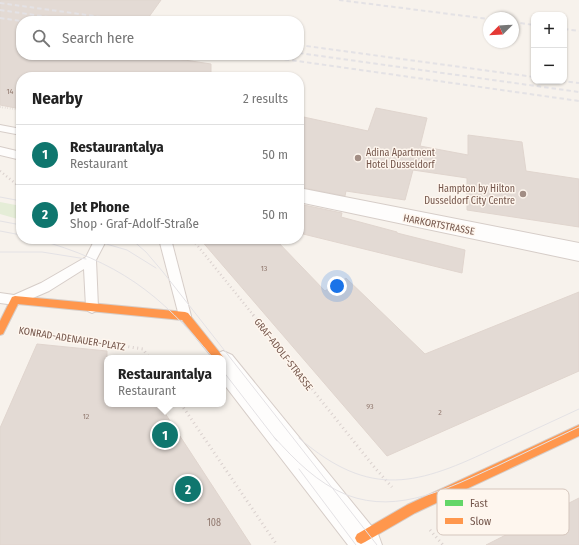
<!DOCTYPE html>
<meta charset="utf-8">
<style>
:root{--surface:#fff;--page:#f6f6f6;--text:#222;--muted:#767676;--line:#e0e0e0;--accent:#0f766e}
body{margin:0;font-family:"Fira Sans Condensed",sans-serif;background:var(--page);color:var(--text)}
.controls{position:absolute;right:12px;top:12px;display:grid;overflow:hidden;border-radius:8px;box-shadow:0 1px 3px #0004}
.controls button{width:36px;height:36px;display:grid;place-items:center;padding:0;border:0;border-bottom:1px solid var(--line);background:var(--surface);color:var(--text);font:20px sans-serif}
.compass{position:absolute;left:483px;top:12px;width:36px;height:36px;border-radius:50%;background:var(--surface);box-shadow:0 1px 3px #0004;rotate:246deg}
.you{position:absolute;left:337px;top:286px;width:14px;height:14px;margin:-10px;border:3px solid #fff;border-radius:50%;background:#1a73e8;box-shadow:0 0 0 6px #1a73e833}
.badge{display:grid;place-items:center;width:26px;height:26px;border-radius:50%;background:var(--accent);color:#fff;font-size:13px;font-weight:700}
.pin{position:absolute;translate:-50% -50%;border:2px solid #fff;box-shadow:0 1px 4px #0006}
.popup{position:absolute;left:104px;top:355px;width:122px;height:52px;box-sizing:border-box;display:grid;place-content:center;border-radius:8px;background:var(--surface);filter:drop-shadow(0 1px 3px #0005);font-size:13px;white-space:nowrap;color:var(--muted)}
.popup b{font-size:15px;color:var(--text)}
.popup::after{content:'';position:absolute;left:50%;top:100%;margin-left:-8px;border:8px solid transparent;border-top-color:var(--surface)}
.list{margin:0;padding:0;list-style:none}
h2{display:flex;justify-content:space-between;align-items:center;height:52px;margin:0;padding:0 16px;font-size:17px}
h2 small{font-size:13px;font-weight:400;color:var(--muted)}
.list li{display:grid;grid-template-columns:26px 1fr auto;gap:12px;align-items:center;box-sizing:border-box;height:60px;padding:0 16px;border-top:1px solid var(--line)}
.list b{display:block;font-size:15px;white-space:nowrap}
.list p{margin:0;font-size:13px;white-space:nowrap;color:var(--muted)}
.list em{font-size:13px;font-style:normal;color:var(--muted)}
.icon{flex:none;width:22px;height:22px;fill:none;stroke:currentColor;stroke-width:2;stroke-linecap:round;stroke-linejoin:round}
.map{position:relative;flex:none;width:579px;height:545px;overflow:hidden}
.search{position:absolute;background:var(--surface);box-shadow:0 1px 3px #0004;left:16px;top:16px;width:288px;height:44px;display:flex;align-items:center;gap:10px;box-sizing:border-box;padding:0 14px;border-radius:16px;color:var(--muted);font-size:15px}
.panel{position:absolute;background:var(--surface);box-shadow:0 1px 3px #0004;left:16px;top:72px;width:288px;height:172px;border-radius:16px}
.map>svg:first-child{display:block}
</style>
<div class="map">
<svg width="579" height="545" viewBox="0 0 579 545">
<rect width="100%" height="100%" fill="#f7f2ec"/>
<path fill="#e5edd7" d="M0 202 21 206V220L0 214Z"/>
<g fill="#e3dad4" stroke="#e0d5ce">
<path d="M0 0H161L146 21H21V55H151L211 64V77H21V109L0 105Z"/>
<path d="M376 108 427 118 420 146 468 155V135L522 142 526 171 579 179V227L467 210V178L413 170 405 200 346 191 345 196 299 187V116L368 131Z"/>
<path d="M299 204 342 213 341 217 397 232V233L465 250 462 273 299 233Z"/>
<path d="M200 239H275L325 291 328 289 330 290 346 278 425 354 579 292V371L387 456Z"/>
<path d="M37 344 107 351V404H159L251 545H0V428Z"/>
<path d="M579 498V545H486Z"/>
</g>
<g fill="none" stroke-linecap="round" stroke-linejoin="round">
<g stroke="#d6cdc8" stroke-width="2">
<g id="lane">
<path d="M0 125 21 129V135L0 131Z"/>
<path d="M0 147 21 152V160L0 155Z"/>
<path d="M95 239H107L96 260 98 307 96 311 92 313 88 311 86 307 84 269 49 291 19 304 15 305 0 303V293L14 295 41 283 86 257Z"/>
<path d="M159 239H171L191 316 189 320 185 322 181 320 179 316Z"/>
</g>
</g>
<g stroke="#d6cdc8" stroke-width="2">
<g id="street">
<path d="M299 188 579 243V261L299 202Z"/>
<path d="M223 351 232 355 378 534 382 545H348L223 383V358H213L214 355Z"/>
</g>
</g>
<g stroke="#d6cdc8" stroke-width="2">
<g id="slow">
<path d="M15 296 185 312 188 313 224 358 223 360V358H213L182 320 18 304 3 334 0 335V321L12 297Z"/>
<path d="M579 425V436L415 513 365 542 361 544 357 542 355 538 357 534 407 505Z"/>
</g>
</g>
<path stroke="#dad1ce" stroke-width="2" stroke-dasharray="0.5 2" stroke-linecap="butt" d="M0 107 21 110"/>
<g stroke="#dad1ce" stroke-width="2.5" stroke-dasharray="1 3" stroke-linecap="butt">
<path d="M0 171 21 188"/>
<path d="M193 240 254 316"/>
</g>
<g stroke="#dad1ce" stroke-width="3" stroke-dasharray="1 3.5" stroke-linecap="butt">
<path d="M253 315 375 468 392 487"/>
<path d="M26 331 143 349 149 358"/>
<path d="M181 404 277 545"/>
<path d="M430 530 443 545"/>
</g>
<use href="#lane" fill="#fefdfc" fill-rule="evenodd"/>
<use href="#street" fill="#fefdfc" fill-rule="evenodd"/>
<use href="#slow" fill="#ff974d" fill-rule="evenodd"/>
<g stroke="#e4e2e5" stroke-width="1">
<path d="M0 197 21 201"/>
<path d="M0 221 21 225"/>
<path d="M0 231 21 235"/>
<path d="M36 239C118 262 159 292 213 358"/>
<path d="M89 239 127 250 156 268"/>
<path d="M131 239 146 252 163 272 377 545"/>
<path d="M0 252H42L86 259"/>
<path d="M223 371 277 441"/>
<path d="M274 437C295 460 317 483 347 495 399 515 450 487 497 466 524 453 552 440 579 427"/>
<path d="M299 438C371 500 418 485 497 447 524 434 552 422 579 409"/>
<path d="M299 469 356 545"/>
</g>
<g stroke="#e4e2e5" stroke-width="2" stroke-dasharray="4.5 3" stroke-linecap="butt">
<path d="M339 0 489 19"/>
<path d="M0 3 130 21"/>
<path d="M0 10 76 21"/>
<path d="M0 18 21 21"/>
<path d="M513 22 534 25"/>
<path d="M564 29 579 31"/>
<path d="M299 45 534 77"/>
<path d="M299 53 579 92"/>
<path d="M255 55 579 101"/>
<path d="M561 81 579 83"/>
</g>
</g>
<g fill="#a28d84" stroke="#fef6ee" stroke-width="1.5">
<circle cx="358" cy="158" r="4"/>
<circle cx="523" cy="194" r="4"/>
</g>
<g text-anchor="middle" stroke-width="3" stroke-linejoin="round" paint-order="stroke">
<g font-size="8" fill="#927a70">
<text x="10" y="94">14</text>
<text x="264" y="271">13</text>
<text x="370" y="409">93</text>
<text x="440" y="415">2</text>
<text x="86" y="419">12</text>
</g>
<g font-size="10" fill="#75574c" stroke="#fef6ee" text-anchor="start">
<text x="366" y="156">Adina Apartment<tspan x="366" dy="12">Hotel Dusseldorf</tspan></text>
<text x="515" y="192" text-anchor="end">Hampton by Hilton<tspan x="515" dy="12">Dusseldorf City Centre</tspan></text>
</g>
<g font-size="10" fill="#75574c" stroke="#fef6ee">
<text transform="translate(439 224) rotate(11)" y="4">HARKORTSTRASSE</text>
<text transform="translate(72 338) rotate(9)" y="4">KONRAD-ADENAUER-PLATZ</text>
<text transform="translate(284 354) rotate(52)" y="4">GRAF-ADOLF-STRASSE</text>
</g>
<g font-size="10" fill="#927a70">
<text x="214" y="526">108</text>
</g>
</g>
<rect x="437" y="489" width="132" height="46" rx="6" fill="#fef6ee" stroke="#d5c6bd" stroke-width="1"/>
<rect x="445" y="500" width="18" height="6" fill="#63d668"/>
<rect x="445" y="518" width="18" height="6" fill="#ff974d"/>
<g font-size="11" fill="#75574c">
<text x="470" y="507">Fast</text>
<text x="470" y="525">Slow</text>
</g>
</svg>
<div class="controls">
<button>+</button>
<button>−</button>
</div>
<svg class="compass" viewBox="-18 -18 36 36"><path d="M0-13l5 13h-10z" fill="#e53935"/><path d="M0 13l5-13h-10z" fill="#767676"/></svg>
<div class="you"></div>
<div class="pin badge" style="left:165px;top:435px">1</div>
<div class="popup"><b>Restaurantalya</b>Restaurant</div>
<div class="pin badge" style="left:188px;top:489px">2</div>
<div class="search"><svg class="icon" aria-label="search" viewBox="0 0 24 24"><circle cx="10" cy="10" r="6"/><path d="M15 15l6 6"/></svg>Search here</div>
<section class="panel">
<h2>Nearby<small>2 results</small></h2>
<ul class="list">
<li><span class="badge">1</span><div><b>Restaurantalya</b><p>Restaurant</p></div><em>50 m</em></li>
<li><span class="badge">2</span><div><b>Jet Phone</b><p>Shop · Graf-Adolf-Straße</p></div><em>50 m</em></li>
</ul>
</section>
</div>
